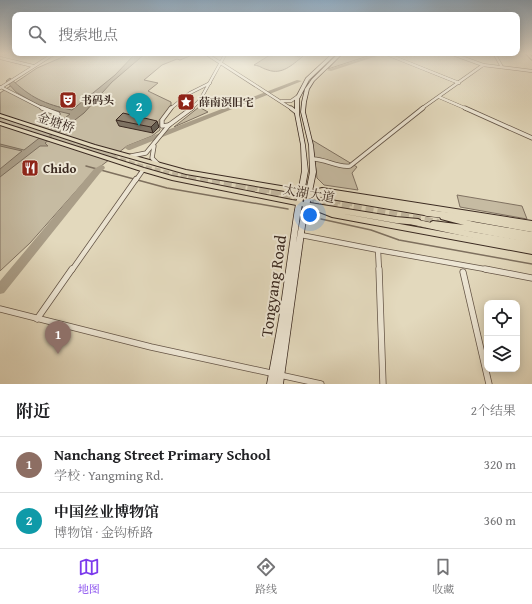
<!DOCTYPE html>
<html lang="zh">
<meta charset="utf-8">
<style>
:root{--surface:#fff;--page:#f6f6f6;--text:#202124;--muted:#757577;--line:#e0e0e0;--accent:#7c3aed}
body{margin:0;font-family:"Gentium Book Plus","Noto Serif SC",serif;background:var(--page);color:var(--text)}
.controls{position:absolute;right:12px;bottom:12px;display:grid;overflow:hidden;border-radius:8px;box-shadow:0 2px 10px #0003}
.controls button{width:36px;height:36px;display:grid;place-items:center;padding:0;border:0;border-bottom:1px solid var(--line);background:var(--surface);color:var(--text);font:20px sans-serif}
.you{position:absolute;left:310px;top:215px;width:14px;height:14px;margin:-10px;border:3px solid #fff;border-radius:50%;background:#1a73e8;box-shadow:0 0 0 6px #1a73e833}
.badge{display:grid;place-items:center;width:26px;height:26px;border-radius:50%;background:var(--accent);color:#fff;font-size:13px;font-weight:700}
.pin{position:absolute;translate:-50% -33px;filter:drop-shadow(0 1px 2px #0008)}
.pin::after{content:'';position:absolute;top:21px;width:14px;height:12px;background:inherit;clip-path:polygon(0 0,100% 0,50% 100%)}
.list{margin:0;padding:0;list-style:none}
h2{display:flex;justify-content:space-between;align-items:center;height:52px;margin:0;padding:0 16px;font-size:17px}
h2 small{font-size:13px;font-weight:400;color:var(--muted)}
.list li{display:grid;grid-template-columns:26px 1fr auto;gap:12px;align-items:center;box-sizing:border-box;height:56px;padding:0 16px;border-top:1px solid var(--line)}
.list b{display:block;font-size:15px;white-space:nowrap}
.list p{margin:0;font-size:13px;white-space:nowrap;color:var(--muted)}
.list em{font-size:13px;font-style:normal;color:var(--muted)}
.icon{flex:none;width:22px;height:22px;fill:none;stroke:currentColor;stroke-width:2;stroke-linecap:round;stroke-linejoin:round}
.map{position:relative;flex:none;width:532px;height:384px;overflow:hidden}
.search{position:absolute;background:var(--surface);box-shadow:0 2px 10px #0003;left:12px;right:12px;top:12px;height:44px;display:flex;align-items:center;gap:10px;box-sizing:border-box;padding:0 14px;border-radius:8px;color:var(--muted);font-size:15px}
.sheet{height:164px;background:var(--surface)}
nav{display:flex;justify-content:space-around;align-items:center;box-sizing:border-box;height:56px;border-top:1px solid var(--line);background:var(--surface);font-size:11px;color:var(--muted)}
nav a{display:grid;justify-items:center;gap:2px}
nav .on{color:var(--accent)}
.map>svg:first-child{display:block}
</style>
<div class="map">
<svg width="532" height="384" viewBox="0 0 532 384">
<rect width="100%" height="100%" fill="#e3d9bd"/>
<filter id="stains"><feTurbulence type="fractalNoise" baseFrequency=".005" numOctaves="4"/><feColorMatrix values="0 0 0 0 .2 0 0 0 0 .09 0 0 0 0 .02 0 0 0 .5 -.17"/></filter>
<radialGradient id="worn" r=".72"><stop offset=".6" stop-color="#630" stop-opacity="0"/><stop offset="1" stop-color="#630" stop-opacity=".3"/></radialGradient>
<g fill="#c6bba2" stroke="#807262">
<path d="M72 53H197L180 60 177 59 162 65 144 80 158 83 148 91 171 102V109L159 120 160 130 152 136 127 146 92 173 30 243 0 271V93L37 68Z"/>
<path d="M273 53H287L299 57 300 56 299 53H303L304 55 302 57C292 65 282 75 268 70 261 68 261 66 254 65Z"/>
<path d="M344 53H370L374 54 328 69Z"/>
<path d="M199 107 208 112 174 127Z"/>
<path d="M312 140 357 167 352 173 358 190 324 185 317 178Z"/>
<path d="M457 195 522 206 527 219 460 207Z"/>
</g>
<path fill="#aa9e88" stroke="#7e705f" d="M136 53H146L112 82 84 113 45 143 48 146H40L0 177V169L22 151 0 146V144L24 150 70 114 41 107 16 92 6 81 10 78C31 98 44 104 72 110L115 75Z"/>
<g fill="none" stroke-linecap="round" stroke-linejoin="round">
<g stroke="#7e705f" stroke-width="1.5">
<path d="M86 166 167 188 288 209"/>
<path d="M321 219 371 230 399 240 532 264"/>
</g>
<g fill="#aa9e88" fill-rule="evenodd">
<path d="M379 53H386L331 71 326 70Z"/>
<path d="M297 80 302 81 130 150H128L125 148 126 146Z"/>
<path d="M101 165 104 166 105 168 100 173 4 293 0 294V281L94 169Z"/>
</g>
<path stroke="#c1b69e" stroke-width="6" stroke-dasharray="6 3" stroke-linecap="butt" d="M0 121 141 167 194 180"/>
<g stroke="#c1b69e" stroke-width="8" stroke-dasharray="8 4" stroke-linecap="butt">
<path d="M188 179 439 223"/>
<path d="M238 184 356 203"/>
</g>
<g stroke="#655648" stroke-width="3.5">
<g id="street-far3">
<path d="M205 53 292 109"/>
<path d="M384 53 459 83"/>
<path d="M450 53 483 65"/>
<path d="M494 53 502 67"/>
<path d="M0 58 33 66"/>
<path d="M1 87 44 109"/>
<path d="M0 88 55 53"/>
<path d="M439 97 467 109"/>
<path d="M282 101H291L298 96"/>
<path d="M170 109 190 93 210 83"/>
<path d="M191 109 200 100 226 53"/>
<path d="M421 109 483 65 532 71"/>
</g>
</g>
<g stroke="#655648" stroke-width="5">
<g id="street-far2">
<path d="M42 108 58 114"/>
<path d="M291 108 296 112"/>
<path d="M465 108 532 138"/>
<path d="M169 125 162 126V120L171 108"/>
<path d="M154 146 152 158 158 164"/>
<path d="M131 156 146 153 169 125 192 108"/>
<path d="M313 159C326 159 337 168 350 166L423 108"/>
<path d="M136 180 143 170"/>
</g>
</g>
<g stroke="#655648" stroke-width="6">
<g id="street-far1">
<path d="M301 235 378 250 379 270"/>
<path d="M378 250 490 270"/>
<path d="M72 270 136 179"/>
</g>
</g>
<g stroke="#655648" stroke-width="7">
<g id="street">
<path d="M379 269 383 384"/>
<path d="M485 269 532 278"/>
<path d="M463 272 489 384"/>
<path d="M0 309 151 347 321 384"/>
<path d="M37 319 72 269"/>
</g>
</g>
<g stroke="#3b2a21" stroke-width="1.5">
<g id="secondary">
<path d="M333 53H337L309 80 299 99V114L305 145 308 171 300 215 296 243 299 226 310 172 309 145 301 112 302 102 305 89 312 79 339 53H343L314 81 309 89 306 102 305 112 313 145 316 172 305 226 283 384H267L279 319 294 215 302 171 301 145 295 114V99L306 78Z"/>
<path d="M525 53H529L532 57V60Z"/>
</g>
</g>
<g stroke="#3b2a21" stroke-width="2">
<g id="primary">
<path d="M0 114 95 145 186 170 311 191 322 188 532 221V227L321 192 430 210 432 211 433 213 432 215 430 216 186 174 91 147 0 117Z"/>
<path d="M0 122 144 168 172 176 292 200 396 217 418 219 420 220 421 222 420 224 418 225 396 223 339 213 532 248V254L332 217 317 211 316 209 172 180 141 171 0 125Z"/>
<path d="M443 214 474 222 532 232V243L473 232 431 226 430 224 431 222 433 221 464 225 441 219 440 217 441 215Z"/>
</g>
</g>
<g stroke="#3b2a21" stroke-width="1">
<g id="highway">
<path d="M427 210 471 215 532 226V232L471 221 427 216 424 215 423 213 424 211Z"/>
<path d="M414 219 473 232 532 242V250L473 238 414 225 411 224 410 222 411 220Z"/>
</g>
</g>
<use href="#street-far3" stroke="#ede6d4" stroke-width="2.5"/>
<use href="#street-far2" stroke="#ede6d4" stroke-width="3.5"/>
<use href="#street-far1" stroke="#ede6d4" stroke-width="4.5"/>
<use href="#street" stroke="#ede6d4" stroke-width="5.5"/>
<use href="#secondary" fill="#ede6d4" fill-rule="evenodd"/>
<use href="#primary" fill="#e3d9bd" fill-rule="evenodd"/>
<use href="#highway" fill="#e3d9bd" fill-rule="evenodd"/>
</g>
<path fill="#7e7262" stroke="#3b2a21" d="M116 120 159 127 153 133 119 126Z"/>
<path fill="#665d50" stroke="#3b2a21" d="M157 121 159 127 153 133 151 127Z"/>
<path fill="#928572" stroke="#3b2a21" d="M123 113 157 121 151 127 116 120Z"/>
<linearGradient id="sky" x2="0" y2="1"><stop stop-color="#8fabc2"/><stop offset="0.5" stop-color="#f2eee1"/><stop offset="1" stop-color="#f2eee1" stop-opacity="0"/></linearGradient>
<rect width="532" height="107" fill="url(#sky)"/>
<defs>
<g id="theatre-square" transform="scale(0.9)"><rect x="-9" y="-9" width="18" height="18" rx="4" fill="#8f2418" stroke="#ede6d4"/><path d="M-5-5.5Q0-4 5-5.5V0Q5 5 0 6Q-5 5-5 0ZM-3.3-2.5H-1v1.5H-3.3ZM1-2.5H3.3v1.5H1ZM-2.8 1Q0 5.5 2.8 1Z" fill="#fff"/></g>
<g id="sight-square" transform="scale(0.9)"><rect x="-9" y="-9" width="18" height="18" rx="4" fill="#8f2418" stroke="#ede6d4"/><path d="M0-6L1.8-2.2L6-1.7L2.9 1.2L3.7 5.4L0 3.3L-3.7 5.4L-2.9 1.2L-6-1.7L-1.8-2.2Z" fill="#fff"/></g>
<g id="restaurant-square" transform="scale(0.9)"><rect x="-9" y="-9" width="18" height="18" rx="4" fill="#8f2418" stroke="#ede6d4"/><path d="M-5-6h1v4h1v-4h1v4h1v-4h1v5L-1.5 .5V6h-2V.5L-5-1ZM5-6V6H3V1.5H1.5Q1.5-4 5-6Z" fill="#fff"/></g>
</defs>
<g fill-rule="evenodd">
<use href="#theatre-square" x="68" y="100"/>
<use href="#sight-square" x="186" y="102"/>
<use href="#restaurant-square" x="30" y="168"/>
</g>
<g text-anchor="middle" stroke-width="4" stroke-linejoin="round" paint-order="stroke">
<g font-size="11" font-weight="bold" fill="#3b2a21" stroke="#ede6d4" text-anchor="start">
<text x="81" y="104">书码头</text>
<text x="199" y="106">薛南溟旧宅</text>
</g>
<g font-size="13" fill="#3b2a21" stroke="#ede6d4">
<text transform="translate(56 122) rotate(18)" y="5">金塘桥</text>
<text transform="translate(309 193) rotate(10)" y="5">太湖大道</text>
</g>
<g font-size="13" font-weight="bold" fill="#3b2a21" stroke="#ede6d4" text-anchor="start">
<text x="43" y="173">Chido</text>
</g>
<g font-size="16" fill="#3b2a21" stroke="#ede6d4">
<text transform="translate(273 286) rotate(-82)" y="6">Tongyang Road</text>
</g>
</g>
<rect width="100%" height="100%" filter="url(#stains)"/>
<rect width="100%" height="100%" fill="url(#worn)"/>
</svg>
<div class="controls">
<button><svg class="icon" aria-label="locate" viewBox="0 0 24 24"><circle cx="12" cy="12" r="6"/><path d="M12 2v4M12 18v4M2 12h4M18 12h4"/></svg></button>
<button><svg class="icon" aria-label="layers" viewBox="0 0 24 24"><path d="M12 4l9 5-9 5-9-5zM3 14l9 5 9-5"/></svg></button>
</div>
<div class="you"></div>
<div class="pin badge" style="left:58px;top:354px;background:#8d6e63">1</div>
<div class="pin badge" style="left:139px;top:126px;background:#0f9aa8">2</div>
<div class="search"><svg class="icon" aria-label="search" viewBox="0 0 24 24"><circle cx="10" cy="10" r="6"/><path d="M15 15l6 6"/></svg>搜索地点</div>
</div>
<section class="sheet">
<h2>附近<small>2个结果</small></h2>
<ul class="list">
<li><span class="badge" style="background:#8d6e63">1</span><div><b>Nanchang Street Primary School</b><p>学校 · Yangming Rd.</p></div><em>320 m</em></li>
<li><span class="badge" style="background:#0f9aa8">2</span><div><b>中国丝业博物馆</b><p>博物馆 · 金钩桥路</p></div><em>360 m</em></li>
</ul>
</section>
<nav>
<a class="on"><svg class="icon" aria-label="map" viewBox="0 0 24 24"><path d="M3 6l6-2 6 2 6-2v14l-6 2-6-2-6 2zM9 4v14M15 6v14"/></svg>地图</a>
<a><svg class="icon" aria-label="directions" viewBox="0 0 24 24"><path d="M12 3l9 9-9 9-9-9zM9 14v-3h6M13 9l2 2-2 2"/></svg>路线</a>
<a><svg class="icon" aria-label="saved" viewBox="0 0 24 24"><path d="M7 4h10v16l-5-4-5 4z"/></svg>收藏</a>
</nav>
